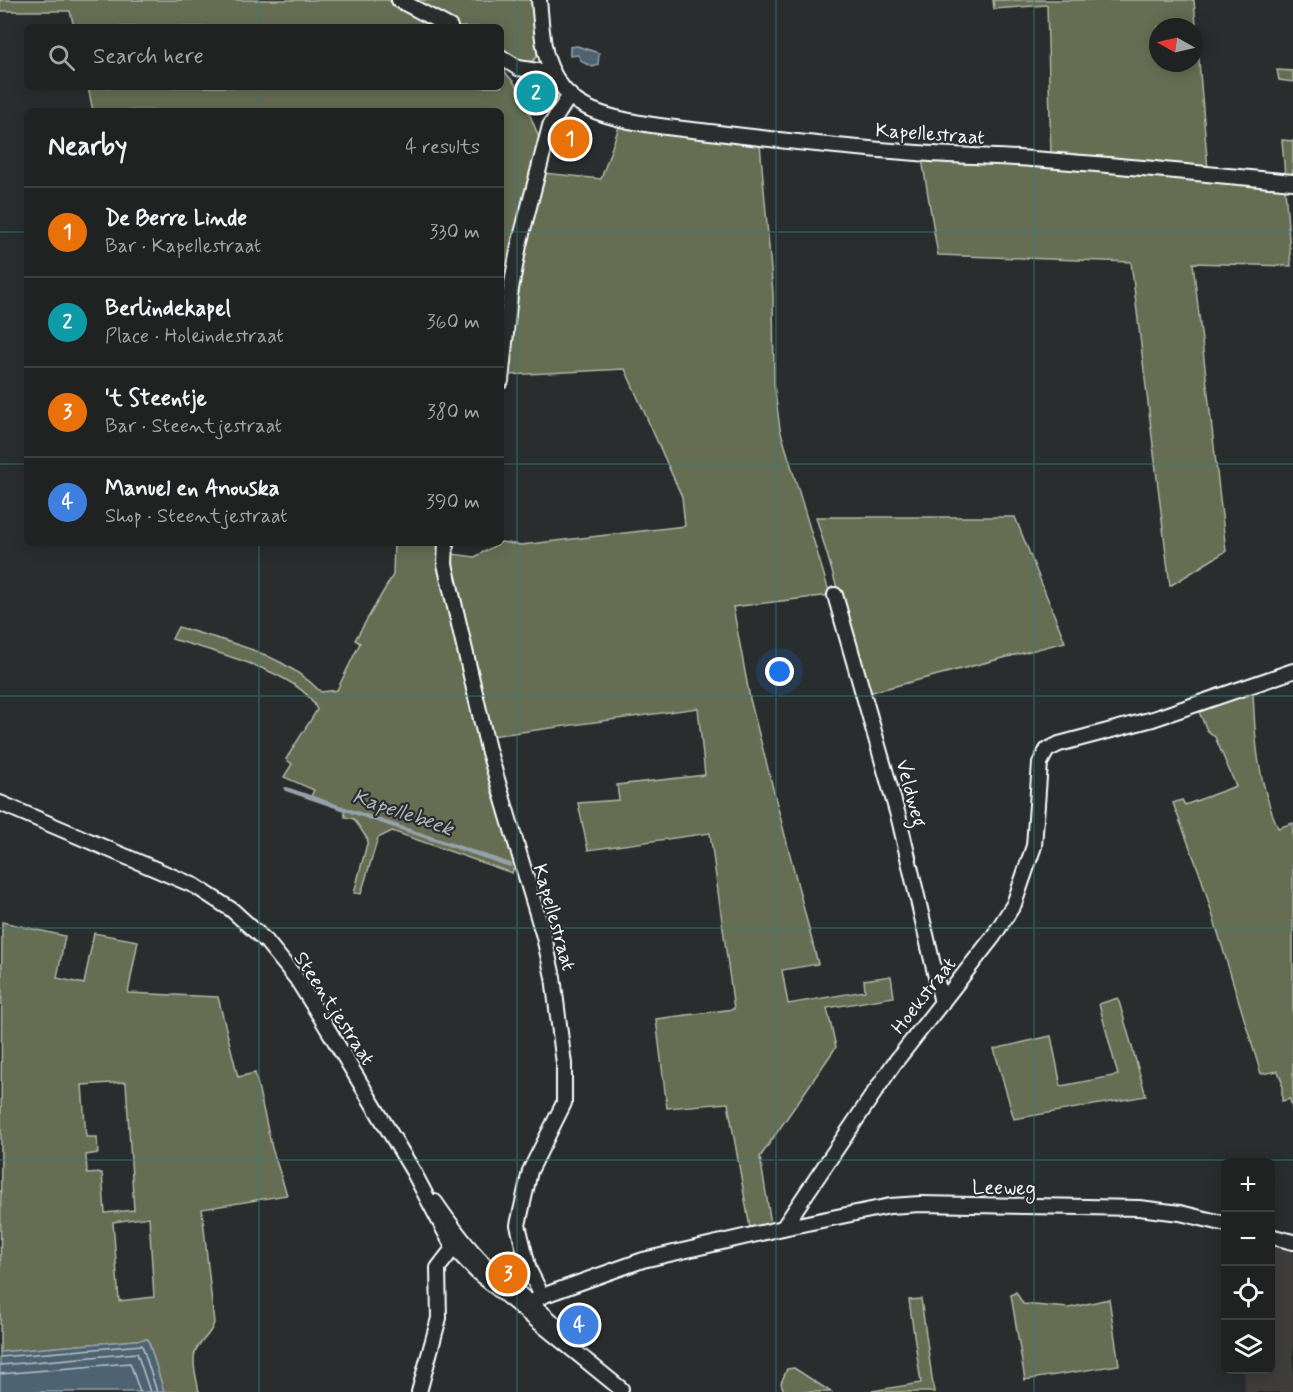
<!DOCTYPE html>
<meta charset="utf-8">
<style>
:root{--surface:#202222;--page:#282a2a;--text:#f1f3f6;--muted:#a2a4a5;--line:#3d3f40;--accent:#b45309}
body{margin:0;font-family:Mynerve,sans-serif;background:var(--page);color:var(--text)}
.controls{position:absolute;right:18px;bottom:18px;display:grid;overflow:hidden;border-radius:9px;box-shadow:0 3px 15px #0003}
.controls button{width:54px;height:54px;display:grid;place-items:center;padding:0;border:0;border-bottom:2px solid var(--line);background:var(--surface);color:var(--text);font:30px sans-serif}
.compass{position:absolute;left:1149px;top:18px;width:54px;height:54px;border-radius:50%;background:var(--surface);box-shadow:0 3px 15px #0003;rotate:278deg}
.you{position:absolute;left:780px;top:672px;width:21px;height:21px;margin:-15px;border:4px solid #fff;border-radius:50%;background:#1a73e8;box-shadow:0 0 0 9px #1a73e833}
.badge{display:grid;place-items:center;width:39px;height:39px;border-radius:50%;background:var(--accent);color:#fff;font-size:20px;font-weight:700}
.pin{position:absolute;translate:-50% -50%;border:3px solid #fff;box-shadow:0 2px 6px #0006}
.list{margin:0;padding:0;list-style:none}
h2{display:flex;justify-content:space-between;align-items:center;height:78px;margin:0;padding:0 24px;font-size:26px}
h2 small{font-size:20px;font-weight:400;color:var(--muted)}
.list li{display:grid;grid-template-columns:39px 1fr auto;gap:18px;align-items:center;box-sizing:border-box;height:90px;padding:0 24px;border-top:2px solid var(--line)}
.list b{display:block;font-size:22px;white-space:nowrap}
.list p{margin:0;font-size:20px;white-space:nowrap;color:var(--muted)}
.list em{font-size:20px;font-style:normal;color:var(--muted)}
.icon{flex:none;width:33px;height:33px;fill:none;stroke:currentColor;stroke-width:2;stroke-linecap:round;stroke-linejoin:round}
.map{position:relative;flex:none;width:1293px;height:1392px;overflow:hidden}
.search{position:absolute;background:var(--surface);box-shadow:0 3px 15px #0003;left:24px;top:24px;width:480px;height:66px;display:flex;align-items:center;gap:15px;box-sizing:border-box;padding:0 21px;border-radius:9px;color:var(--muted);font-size:22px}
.panel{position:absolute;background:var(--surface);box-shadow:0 3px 15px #0003;left:24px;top:108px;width:480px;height:438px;border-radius:9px}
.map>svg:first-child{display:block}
</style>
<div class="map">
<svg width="1293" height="1392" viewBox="0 0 1293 1392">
<rect width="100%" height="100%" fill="#2a2d2e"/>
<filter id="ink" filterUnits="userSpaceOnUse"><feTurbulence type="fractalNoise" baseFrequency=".0167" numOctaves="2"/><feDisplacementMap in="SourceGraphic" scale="12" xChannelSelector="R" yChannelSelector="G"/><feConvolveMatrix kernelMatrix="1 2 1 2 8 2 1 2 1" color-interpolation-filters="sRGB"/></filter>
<g filter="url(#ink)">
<path fill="#3f3c3e" d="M1271 1242 1293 1249V1392H1245L1244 1370H1270Z"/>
<g fill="#666d53" stroke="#b2b6a9" stroke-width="1.5" fill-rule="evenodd">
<path d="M0 0H388L439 27H74L70 11H0Z"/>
<path d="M407 0H536L537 56 533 61 521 62 501 51V27H457Z"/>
<path d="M993 0H1194L1208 170 1051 155 1047 5 994 9ZM1158 27H1194V63H1158Z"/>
<path d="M501 67 520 90 540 140 510 249 501 322V111H93L88 87H501Z"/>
<path d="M1277 70 1293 71V82L1279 80Z"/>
<path d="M620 124 760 144 773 293 774 384 780 429 830 595 733 607 750 699 818 964 782 970 788 1004 865 991 864 980 891 976 894 997 827 1008 836 1047 760 1157 771 1224 750 1228 728 1103 667 1108 656 1019 734 1009 710 833 588 850 578 803 619 800 617 785 705 775 698 708 491 736 450 559 453 554 475 557 501 542 521 545 685 526 682 497 625 369 508 375 525 245 544 173 601 179Z"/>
<path d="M1282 140 1293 141V176H1285Z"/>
<path d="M922 159 1104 170 1285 188 1291 266 1193 263 1226 551 1170 586 1131 262 938 255Z"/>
<path d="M816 517H1015L1065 642 868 693Z"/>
<path d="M394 543H439L441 573 515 864 512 873 392 831 378 838 361 894 354 893 368 840 354 819 345 817 344 809 310 798 314 790 284 777 292 764 286 759 317 710C305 673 207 650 172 639L178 627C231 643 281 652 321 692L337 690 360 643 355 640 393 575Z"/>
<path d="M1253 692C1255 743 1258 781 1278 828L1293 823V1114L1290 1099 1282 1101V1082L1278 1071 1261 1074 1201 877 1173 803 1182 800 1185 805 1236 786 1215 737 1207 730 1199 712Z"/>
<path d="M2 922 65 936 57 978 84 984 94 933 138 941 128 993 218 997 238 1077 255 1073 272 1148 287 1195 202 1209 214 1323C211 1334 204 1338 197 1348 190 1359 197 1379 199 1392H164L148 1339 0 1352ZM126 1082 134 1210 105 1213 102 1173 87 1174 86 1155 98 1153 97 1137H86L82 1085ZM149 1217 154 1297 119 1301 113 1222Z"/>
<path d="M1118 998 1146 1096 1014 1119 994 1049 1051 1036 1061 1086 1118 1075 1099 1004Z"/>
<path d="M1016 1292 1023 1304 1069 1308 1109 1299 1119 1365 1025 1380 1011 1295Z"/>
<path d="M921 1299 934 1392H866L921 1383 909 1300Z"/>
<path d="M794 1368 831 1392H784L781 1383 787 1369Z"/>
</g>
<g fill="#4e6472" stroke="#95a2aa" stroke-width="1.5">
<path d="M577 46 599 53 598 65 593 67 582 62 578 55 570 56V47Z"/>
<path d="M148 1339 164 1392H0V1352Z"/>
</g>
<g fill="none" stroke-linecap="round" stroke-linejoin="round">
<g stroke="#b8c1c7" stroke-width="1.5">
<path d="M0 1357 142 1345 157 1392"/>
<path d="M0 1365 137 1353 150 1392"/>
<path d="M0 1374 130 1363 140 1392"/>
</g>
<path stroke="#95a2aa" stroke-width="4" d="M286 789 510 865"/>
<g stroke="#fff" stroke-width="18">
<g id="minor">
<path d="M399 0 450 27"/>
<path d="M539 0C543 39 541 66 570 96 598 124 680 128 718 133 784 141 851 148 917 153 955 156 993 156 1031 159 1118 165 1206 174 1293 182"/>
<path d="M501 57 518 68 551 73"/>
<path d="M501 381 510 294 519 245 550 126 570 95"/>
<path d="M446 543 445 564 488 749 544 937 553 977 564 1064V1103L530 1171 518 1225 529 1270 542 1296"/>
<path d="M835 595 899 819 942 1003"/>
<path d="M0 803 195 886 232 910 266 941 296 978 323 1021 413 1171 453 1247 477 1272 621 1389"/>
<path d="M435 1202C450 1224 465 1245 484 1264 509 1287 537 1306 562 1331"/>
<path d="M783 1228 890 1206 920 1204 1139 1208 1180 1213 1226 1224"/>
<path d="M1270 1236 1293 1242"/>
<path d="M522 1308 542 1296 643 1260 783 1228 893 1065 993 937 1014 904 1034 846 1040 763 1047 750 1059 744 1153 719 1293 671"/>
<path d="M419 1392 439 1318 438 1268 458 1242"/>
</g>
</g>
<use href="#minor" stroke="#2a2d2e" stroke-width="14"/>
</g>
</g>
<path fill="none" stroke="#27847c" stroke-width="1.5" stroke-opacity="0.55" d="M259 0V27M517 0V1392M776 0V1392M1034 0V1392M259 87V111M0 232H27M501 232H1293M0 464H27M501 464H1293M259 543V1392M0 696H1293M0 928H1293M0 1160H1293"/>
<g text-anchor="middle" stroke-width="4.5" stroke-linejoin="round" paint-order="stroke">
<g font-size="20" fill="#fff" stroke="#2a2d2e">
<text transform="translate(930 133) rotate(4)" y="7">Kapellestraat</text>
<text transform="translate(912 793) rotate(75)" y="7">Veldweg</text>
<text transform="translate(555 917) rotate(74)" y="7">Kapellestraat</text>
<text transform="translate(923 995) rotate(-52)" y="7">Hoekstraat</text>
<text transform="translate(335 1008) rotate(57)" y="7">Steentjestraat</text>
<text transform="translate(1004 1187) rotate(1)" y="7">Leeweg</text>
</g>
<g font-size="21" font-style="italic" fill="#afb9c0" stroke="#2a2d2e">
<text transform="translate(403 812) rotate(19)" y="7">Kapellebeek</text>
</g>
</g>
</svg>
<div class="controls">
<button>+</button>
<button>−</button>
<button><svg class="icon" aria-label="locate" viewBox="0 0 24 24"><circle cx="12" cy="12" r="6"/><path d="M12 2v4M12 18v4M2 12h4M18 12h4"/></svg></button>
<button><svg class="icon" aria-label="layers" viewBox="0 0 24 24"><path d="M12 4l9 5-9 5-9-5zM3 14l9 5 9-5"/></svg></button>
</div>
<svg class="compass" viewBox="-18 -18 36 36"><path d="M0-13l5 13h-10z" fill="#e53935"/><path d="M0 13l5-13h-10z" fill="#a2a4a5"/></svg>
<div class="you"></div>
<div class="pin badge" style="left:570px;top:139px;background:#e8710a">1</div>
<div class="pin badge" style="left:536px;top:93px;background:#0f9aa8">2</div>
<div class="pin badge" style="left:508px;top:1274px;background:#e8710a">3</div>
<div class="pin badge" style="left:579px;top:1325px;background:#3f7fe0">4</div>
<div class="search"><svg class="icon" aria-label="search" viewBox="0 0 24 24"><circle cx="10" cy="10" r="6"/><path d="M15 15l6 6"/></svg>Search here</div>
<section class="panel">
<h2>Nearby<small>4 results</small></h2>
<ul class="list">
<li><span class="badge" style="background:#e8710a">1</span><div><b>De Berre Linde</b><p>Bar · Kapellestraat</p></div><em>330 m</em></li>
<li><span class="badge" style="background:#0f9aa8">2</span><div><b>Berlindekapel</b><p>Place · Holeindestraat</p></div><em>360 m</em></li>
<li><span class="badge" style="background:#e8710a">3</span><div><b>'t Steentje</b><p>Bar · Steentjestraat</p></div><em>380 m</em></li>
<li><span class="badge" style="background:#3f7fe0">4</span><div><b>Manuel en Anouska</b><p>Shop · Steentjestraat</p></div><em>390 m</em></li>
</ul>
</section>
</div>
